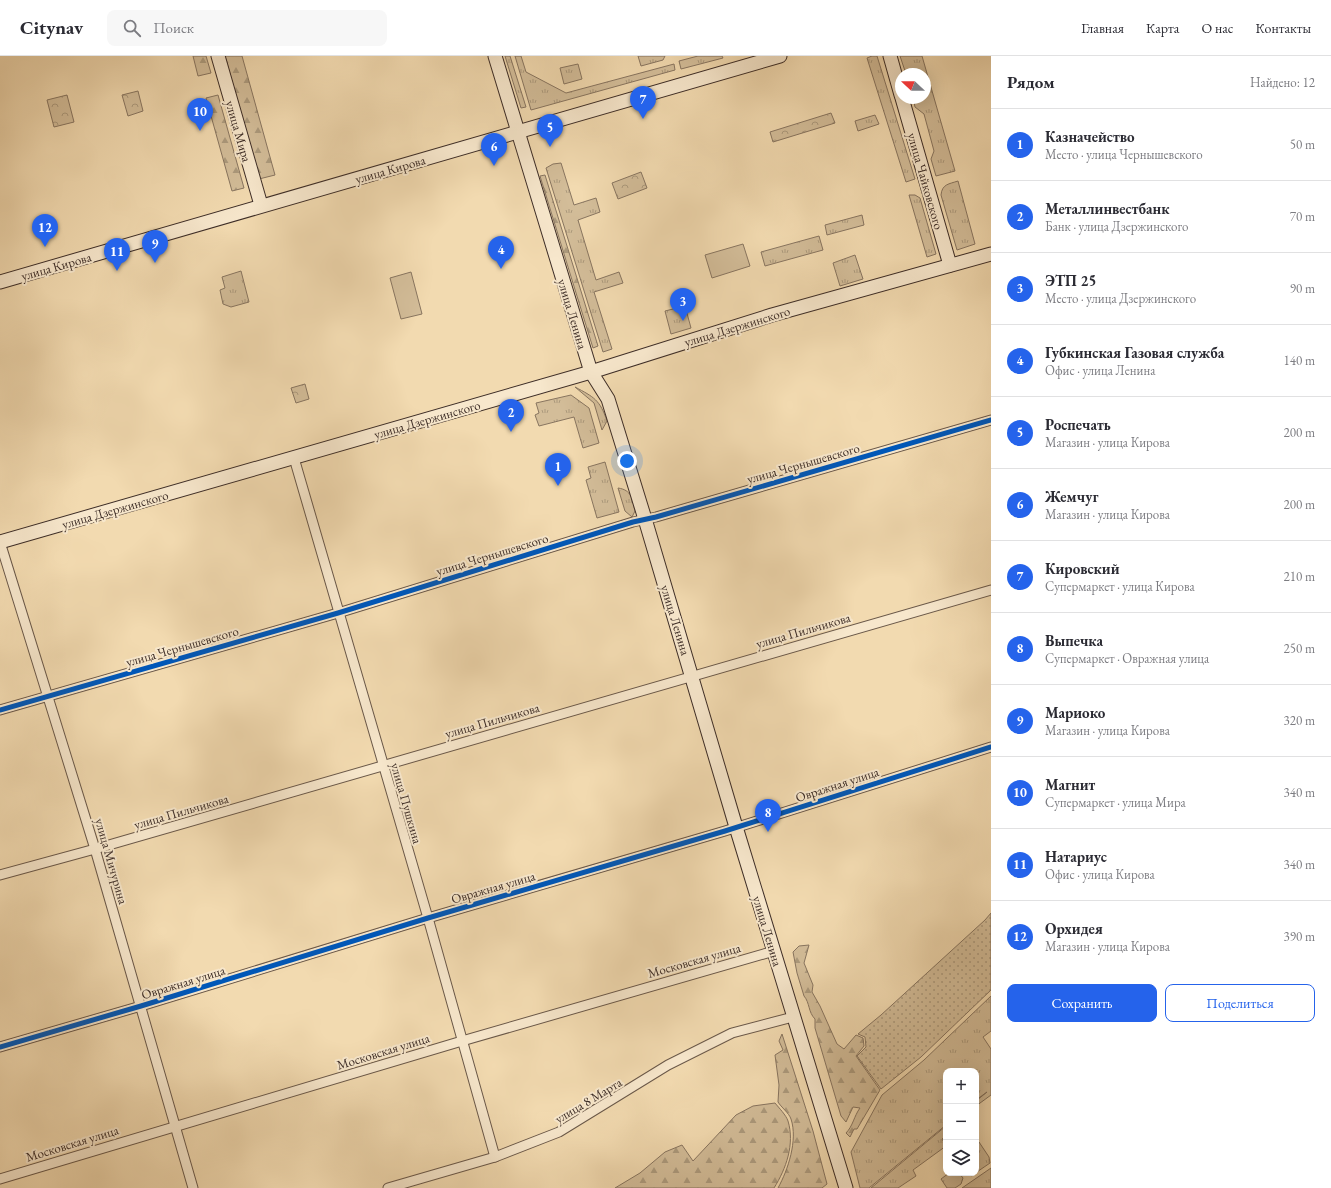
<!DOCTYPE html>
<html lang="ru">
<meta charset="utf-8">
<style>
:root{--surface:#fff;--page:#f7f7f7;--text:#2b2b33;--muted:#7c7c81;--line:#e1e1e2;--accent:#2563eb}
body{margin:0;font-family:"EB Garamond",serif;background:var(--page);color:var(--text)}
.controls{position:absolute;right:12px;bottom:12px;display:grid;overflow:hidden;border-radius:8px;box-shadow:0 4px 16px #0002}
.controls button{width:36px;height:36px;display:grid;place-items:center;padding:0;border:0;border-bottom:1px solid var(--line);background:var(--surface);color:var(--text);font:20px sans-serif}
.compass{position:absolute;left:895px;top:12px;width:36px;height:36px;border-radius:50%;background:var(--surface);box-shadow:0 4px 16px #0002;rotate:292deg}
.you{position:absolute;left:627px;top:405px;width:14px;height:14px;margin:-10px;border:3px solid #fff;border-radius:50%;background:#1a73e8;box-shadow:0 0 0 6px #1a73e833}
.badge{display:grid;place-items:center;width:26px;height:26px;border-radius:50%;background:var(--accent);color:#fff;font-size:13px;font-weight:700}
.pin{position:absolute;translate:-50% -33px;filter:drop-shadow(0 1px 2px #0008)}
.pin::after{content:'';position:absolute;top:21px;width:14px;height:12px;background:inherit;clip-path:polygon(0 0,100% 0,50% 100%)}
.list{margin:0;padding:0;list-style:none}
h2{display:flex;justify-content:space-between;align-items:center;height:52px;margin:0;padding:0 16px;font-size:17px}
h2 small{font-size:13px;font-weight:400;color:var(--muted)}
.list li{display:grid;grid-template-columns:26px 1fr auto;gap:12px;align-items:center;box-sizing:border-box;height:72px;padding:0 16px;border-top:1px solid var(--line)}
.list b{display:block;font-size:15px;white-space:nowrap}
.list p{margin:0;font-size:13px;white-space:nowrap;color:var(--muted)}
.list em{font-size:13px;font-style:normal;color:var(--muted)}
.actions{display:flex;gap:8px;padding:12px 16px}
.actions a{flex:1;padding:9px 0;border:1px solid var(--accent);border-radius:8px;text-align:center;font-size:14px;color:var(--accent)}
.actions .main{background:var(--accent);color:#fff}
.icon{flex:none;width:22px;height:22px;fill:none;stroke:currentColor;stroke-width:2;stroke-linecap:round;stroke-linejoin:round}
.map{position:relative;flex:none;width:991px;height:1132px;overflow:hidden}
header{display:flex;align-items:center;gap:24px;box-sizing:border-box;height:56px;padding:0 20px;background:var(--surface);border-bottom:1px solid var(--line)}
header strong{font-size:19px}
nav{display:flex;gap:22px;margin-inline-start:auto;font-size:14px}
.search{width:280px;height:36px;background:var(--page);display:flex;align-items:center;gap:10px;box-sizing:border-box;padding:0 14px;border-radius:8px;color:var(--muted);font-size:15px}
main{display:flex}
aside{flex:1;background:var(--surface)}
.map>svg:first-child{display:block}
</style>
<header>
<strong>Citynav</strong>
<div class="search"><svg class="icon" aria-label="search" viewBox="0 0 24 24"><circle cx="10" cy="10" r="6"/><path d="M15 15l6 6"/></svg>Поиск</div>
<nav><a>Главная</a><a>Карта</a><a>О нас</a><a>Контакты</a></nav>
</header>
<main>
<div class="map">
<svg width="991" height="1132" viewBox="0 0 991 1132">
<defs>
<pattern id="grass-tufts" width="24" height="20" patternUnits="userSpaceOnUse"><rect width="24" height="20" fill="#d3bd99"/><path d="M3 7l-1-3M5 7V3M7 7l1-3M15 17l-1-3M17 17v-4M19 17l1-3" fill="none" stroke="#ac9a7d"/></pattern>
<pattern id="forest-firs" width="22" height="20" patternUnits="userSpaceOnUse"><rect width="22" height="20" fill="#d3bd99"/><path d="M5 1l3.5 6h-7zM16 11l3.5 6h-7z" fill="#ac9a7d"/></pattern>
<pattern id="park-crowns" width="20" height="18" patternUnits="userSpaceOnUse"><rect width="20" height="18" fill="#d3bd99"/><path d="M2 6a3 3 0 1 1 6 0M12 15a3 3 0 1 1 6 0" fill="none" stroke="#ac9a7d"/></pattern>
<pattern id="garden-dots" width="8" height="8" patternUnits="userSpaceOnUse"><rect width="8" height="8" fill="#d3bd99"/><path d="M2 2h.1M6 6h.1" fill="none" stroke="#ac9a7d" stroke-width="1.8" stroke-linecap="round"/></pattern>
</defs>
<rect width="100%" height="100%" fill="#f2dab0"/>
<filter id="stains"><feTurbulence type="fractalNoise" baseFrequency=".005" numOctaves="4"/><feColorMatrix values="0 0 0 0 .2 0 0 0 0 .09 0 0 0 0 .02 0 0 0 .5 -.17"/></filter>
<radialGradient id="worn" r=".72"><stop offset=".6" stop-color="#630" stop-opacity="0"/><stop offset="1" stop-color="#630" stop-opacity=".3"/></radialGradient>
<g fill="url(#grass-tufts)" stroke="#887560">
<path d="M505 0H510L526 51 521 52Z"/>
<path d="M515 0H521L526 16 566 37 674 8 675 14 531 54Z"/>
<path d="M638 0H665L663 4 641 10Z"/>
<path d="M698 0H722L723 2 681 13 679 5Z"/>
<path d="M872 0H877L915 123 906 126 867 2Z"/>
<path d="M900 0H922L955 115 936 120 931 103 934 95 924 58 915 51 913 42H925V18H906Z"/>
<path d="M578 8 582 23 564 28 560 12Z"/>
<path d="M875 59 879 68 858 75 855 65Z"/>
<path d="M561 107 574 149 596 142 600 156 578 164 596 224 619 216 623 227 594 236 612 293 603 296 546 112 553 108Z"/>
<path d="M958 125 975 188 957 194 941 139C942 128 949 128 958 125Z"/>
<path d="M909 139H915L920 142 936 198 927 201Z"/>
<path d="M862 159 864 169 827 179 825 169Z"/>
<path d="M819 180 823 194 765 210 761 196Z"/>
<path d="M855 199 863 223 840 230 833 207Z"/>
<path d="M241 215 249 246 231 251 223 248 220 234 225 232 222 221Z"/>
<path d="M685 250 691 272 671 278 665 255Z"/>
<path d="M575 331C594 341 600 344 607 365L602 374 594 347Z"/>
<path d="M571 339 589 352 599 387 583 392 574 361 539 370 535 359 539 357 536 347Z"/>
<path d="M605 406 619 456 597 462 586 424 591 422 588 411Z"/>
<path d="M618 432C632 434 632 443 635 455L632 461 625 455Z"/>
<path d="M991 940V975L983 981 991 993V1039L976 1050V1045L987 1036 976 1044V1015H946V1069L869 1132H860L851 1096 882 1039 924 1004Z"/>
<path d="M946 1070V1080L942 1083 946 1090 913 1114 916 1120 898 1132H871Z"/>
<path d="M979 1086 989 1101 990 1107 971 1120 968 1117H976V1088Z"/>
<path d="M991 1112V1132H962Z"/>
<path d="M949 1117H959L963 1122 961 1128 955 1132H947L941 1123Z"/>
</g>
<g fill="url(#forest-firs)" stroke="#887560">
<path d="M193 0H206L211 17 198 20Z"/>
<path d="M225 0H242L275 119 259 123Z"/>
<path d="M218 39 244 132 232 135 206 42Z"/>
<path d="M545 119 598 290 593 292 540 120Z"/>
<path d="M809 889 804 907 813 929 812 936 820 950 837 988 844 993 856 979 863 982 864 990 856 1000 880 1034 857 1073H854L850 1081 846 1077C853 1070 854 1060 860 1052L853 1051 846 1066 841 1060 815 972V963C808 956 810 947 804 940L797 917 793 896 799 890Z"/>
<path d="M782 978 813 1075 827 1128 822 1132H778C788 1114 798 1084 791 1063 789 1057 781 1051 778 1046L779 1029 775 999 783 994 779 985Z"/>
<path d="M775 1047C779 1052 786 1059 788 1065 795 1088 786 1113 774 1132H615L640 1117 665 1096 682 1089 693 1105 736 1059 753 1050Z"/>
</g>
<g fill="url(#park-crowns)" stroke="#887560">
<path d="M138 35 143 55 128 60 122 39Z"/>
<path d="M67 39 74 66 54 71 47 44Z"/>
<path d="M831 57 835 67 773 86 770 76Z"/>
<path d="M641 116 647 132 618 143 612 127Z"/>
<path d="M305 328 309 343 296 347 291 332Z"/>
</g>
<path fill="url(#garden-dots)" stroke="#887560" d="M991 857V934L921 1001 881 1033 857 1000 866 991 865 981 858 978 881 959 985 864Z"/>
<g fill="#d3bd99" stroke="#887560">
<path d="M743 188 750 210 712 222 705 199Z"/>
<path d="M411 216 422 258 401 263 390 222Z"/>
</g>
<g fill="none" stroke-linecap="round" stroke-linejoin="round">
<g stroke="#6a5849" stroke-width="11">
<g id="street">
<path d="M294 402 428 862 495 1101"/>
<path d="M0 486 95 793 193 1132"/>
<path d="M0 654 338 557 633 466 656 461 991 364"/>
<path d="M0 819 95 793 991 534"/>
<path d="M0 991 141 950 428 862 725 775 991 691"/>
<path d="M0 1123 462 985 774 895"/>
<path d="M388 1132 495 1101 559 1076 668 1009 732 977 793 961"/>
</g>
</g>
<g stroke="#3d2d27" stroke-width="15">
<g id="secondary">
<path d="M218 0 261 149"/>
<path d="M495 0 591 316 608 343 645 463 736 771 846 1132"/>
<path d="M890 0 901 39"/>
<path d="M902 42 950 209"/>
<path d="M0 226 780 0"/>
<path d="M0 486 591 316 772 259 991 198"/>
</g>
</g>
<use href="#street" stroke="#f7e7cc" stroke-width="9"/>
<use href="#secondary" stroke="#f7e7cc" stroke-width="13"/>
<g stroke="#f7e7cc" stroke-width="8">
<g id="cycleway">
<path d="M0 654 338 557 633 466 656 461 991 364"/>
<path d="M0 991 141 950 428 862 725 775 991 691"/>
</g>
</g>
<use href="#cycleway" stroke="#0057b8" stroke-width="5"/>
</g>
<g text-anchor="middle" stroke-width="4" stroke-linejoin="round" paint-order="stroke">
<g font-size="13" fill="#3d2d27" stroke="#f7e7cc">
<text transform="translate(239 75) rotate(74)" y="5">улица Мира</text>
<text transform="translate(390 113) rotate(-16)" y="5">улица Кирова</text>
<text transform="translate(926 125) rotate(74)" y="5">улица Чайковского</text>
<text transform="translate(56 210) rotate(-16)" y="5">улица Кирова</text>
<text transform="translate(573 258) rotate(73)" y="5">улица Ленина</text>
<text transform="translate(737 270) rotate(-17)" y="5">улица Дзержинского</text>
<text transform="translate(427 363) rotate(-16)" y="5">улица Дзержинского</text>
<text transform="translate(803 407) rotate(-16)" y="5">улица Чернышевского</text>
<text transform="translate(115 453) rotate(-16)" y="5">улица Дзержинского</text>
<text transform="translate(492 498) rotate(-17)" y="5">улица Чернышевского</text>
<text transform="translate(676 564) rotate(73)" y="5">улица Ленина</text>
<text transform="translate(803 574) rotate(-16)" y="5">улица Пильчикова</text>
<text transform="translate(182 590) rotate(-16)" y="5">улица Чернышевского</text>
<text transform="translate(492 664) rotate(-16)" y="5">улица Пильчикова</text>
<text transform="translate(837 728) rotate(-18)" y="5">Овражная улица</text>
<text transform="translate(407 747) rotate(74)" y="5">улица Пушкина</text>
<text transform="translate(181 755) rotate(-16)" y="5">улица Пильчикова</text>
<text transform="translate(112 805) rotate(74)" y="5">улица Мичурина</text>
<text transform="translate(493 831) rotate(-16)" y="5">Овражная улица</text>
<text transform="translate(768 875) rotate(73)" y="5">улица Ленина</text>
<text transform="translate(694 904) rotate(-16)" y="5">Московская улица</text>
<text transform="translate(183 926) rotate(-17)" y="5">Овражная улица</text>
<text transform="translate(383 995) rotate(-17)" y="5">Московская улица</text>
<text transform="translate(588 1044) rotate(-31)" y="5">улица 8 Марта</text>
<text transform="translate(72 1087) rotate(-17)" y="5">Московская улица</text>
</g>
</g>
<rect width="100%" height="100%" filter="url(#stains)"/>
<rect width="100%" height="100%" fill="url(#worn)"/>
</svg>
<div class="controls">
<button>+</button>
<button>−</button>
<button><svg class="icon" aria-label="layers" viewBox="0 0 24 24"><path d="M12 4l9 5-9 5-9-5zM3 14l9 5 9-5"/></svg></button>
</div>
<svg class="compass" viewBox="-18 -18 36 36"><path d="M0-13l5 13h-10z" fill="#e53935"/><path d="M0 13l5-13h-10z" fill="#7c7c81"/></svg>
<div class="you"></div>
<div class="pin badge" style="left:558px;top:430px">1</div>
<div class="pin badge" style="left:511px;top:376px">2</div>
<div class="pin badge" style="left:683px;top:265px">3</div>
<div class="pin badge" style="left:501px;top:213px">4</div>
<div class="pin badge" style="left:550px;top:91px">5</div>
<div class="pin badge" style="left:494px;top:110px">6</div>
<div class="pin badge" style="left:643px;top:63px">7</div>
<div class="pin badge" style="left:768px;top:776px">8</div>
<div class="pin badge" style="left:155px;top:207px">9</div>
<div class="pin badge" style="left:200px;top:75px">10</div>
<div class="pin badge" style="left:117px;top:215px">11</div>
<div class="pin badge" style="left:45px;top:191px">12</div>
</div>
<aside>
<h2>Рядом<small>Найдено: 12</small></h2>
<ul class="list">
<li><span class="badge">1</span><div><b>Казначейство</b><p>Место · улица Чернышевского</p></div><em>50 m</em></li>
<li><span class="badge">2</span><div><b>Металлинвестбанк</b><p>Банк · улица Дзержинского</p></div><em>70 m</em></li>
<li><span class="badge">3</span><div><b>ЭТП 25</b><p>Место · улица Дзержинского</p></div><em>90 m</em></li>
<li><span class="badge">4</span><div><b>Губкинская Газовая служба</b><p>Офис · улица Ленина</p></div><em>140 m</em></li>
<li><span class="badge">5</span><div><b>Роспечать</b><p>Магазин · улица Кирова</p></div><em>200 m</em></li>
<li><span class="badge">6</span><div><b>Жемчуг</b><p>Магазин · улица Кирова</p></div><em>200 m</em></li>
<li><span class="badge">7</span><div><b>Кировский</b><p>Супермаркет · улица Кирова</p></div><em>210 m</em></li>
<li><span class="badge">8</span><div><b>Выпечка</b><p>Супермаркет · Овражная улица</p></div><em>250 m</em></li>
<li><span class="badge">9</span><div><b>Мариоко</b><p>Магазин · улица Кирова</p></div><em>320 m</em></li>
<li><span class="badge">10</span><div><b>Магнит</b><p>Супермаркет · улица Мира</p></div><em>340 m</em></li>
<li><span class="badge">11</span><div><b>Натариус</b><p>Офис · улица Кирова</p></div><em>340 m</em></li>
<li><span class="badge">12</span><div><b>Орхидея</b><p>Магазин · улица Кирова</p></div><em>390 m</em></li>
</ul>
<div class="actions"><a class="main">Сохранить</a><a>Поделиться</a></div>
</aside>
</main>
